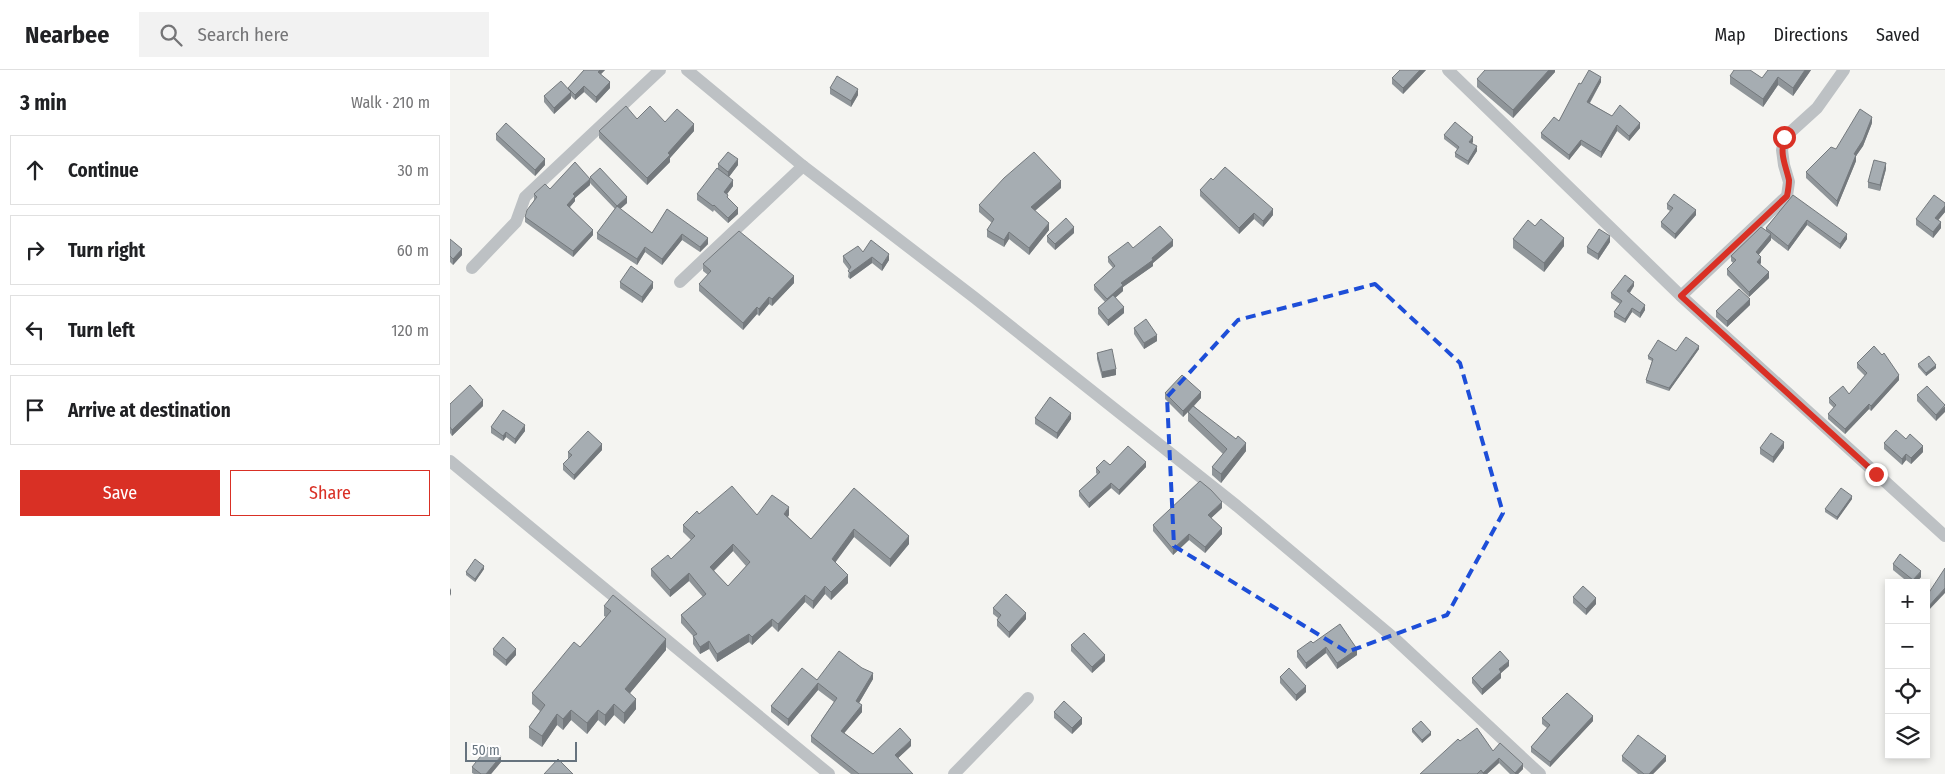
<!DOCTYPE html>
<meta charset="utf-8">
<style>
:root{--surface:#fff;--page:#f2f2f2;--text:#202124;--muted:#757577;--line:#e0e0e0;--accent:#d93025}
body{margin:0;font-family:"Fira Sans Condensed",sans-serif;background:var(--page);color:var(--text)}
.controls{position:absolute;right:15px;bottom:15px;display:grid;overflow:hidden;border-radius:0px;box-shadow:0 2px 8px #0003}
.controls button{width:45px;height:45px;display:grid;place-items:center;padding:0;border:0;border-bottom:1px solid var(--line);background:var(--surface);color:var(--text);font:25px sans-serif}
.scale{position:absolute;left:15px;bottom:12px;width:112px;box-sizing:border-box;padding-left:5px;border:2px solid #66737e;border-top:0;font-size:14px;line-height:18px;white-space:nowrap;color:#66737e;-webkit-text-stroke:4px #fff;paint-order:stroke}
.stop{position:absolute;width:15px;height:15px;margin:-11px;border:4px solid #d93025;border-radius:50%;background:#fff}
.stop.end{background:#d93025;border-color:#fff;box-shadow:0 1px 5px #0008}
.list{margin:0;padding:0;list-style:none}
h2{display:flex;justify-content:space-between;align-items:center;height:65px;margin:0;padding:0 20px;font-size:21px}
h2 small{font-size:16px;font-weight:400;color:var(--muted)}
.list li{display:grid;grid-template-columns:32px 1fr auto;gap:15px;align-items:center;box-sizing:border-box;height:70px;margin:0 10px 10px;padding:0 10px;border:1px solid var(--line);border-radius:0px}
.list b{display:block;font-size:19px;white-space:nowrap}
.list em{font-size:16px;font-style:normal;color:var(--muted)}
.actions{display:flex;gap:10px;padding:15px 20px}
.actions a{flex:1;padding:11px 0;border:1px solid var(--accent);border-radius:0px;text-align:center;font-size:18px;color:var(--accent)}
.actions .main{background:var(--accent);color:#fff}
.icon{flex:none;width:28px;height:28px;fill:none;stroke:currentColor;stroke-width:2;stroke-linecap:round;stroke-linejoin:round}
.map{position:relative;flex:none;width:1495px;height:704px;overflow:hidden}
header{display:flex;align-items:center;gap:30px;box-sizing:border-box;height:70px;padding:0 25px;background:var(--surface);border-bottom:1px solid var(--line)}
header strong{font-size:24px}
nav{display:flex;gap:28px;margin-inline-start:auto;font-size:18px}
.search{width:350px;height:45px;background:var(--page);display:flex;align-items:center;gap:12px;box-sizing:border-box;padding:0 18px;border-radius:0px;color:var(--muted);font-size:19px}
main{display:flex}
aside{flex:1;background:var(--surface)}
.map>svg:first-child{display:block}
</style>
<header>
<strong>Nearbee</strong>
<div class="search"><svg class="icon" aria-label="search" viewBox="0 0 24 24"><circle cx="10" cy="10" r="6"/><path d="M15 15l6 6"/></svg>Search here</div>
<nav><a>Map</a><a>Directions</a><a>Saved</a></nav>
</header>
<main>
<aside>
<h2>3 min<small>Walk · 210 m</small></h2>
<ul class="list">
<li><svg class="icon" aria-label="ahead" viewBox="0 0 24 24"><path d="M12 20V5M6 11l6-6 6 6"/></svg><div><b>Continue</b></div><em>30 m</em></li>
<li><svg class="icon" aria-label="right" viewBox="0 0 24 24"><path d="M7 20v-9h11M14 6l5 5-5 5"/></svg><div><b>Turn right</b></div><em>60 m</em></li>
<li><svg class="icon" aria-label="left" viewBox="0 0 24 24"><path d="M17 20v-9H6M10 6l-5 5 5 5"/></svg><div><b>Turn left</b></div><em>120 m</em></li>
<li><svg class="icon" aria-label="arrive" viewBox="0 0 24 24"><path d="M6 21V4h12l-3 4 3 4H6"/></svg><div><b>Arrive at destination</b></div></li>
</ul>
<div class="actions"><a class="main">Save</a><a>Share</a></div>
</aside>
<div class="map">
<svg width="1495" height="704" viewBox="0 0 1495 704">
<rect width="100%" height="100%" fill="#f4f4f1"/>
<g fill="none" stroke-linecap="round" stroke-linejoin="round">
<g stroke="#bdc1c4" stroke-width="12">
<path d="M237 0 353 96 525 228 787 436 944 568 1090 704"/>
<path d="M998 0 1231 226 1495 466"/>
<path d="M22 198 66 152 75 127 210 0"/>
<path d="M230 212 353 96"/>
<path d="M1231 226 1337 126 1339 112 1334 95 1332 80 1335 67 1367 38 1394 0"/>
<path d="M0 391 379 704"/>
<path d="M504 704 578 628"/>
</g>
</g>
<g fill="#8f9599" fill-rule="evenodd">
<path d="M134 0H155L151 4 160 18 146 33 134 22 125 30 121 26V28L104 44 94 32V26L118 19V18Z"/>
<path d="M976 0 953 24 942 14V8Z"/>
<path d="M1105 0V2L1063 48 1027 17V9Z"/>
<path d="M1361 0 1343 26 1328 15 1313 37 1280 14V6L1312 8Z"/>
<path d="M1151 12 1140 33 1162 46 1190 58 1179 71 1167 61 1151 88 1131 75 1119 90 1091 68V63L1109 51 1131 14Z"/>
<path d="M380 18 408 25 401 37 380 24Z"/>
<path d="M187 49 215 52 244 61 220 88V92L197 115 149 68V61Z"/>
<path d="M1422 53 1413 76 1406 86V91L1387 137 1356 108V102Z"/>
<path d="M46 64 95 95 85 106 46 70Z"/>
<path d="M994 65 1023 72 1022 73 1027 81 1018 95 1005 87V83L1007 79 994 69Z"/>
<path d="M268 94 288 95 279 107 283 116 277 124 278 129 288 144 278 153 264 140 263 142 247 130V124L268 99Z"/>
<path d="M1436 99 1430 121 1418 118V112Z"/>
<path d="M140 107 177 133 170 139 202 163 217 139 258 174 250 182 232 170 212 195 195 182 187 195 147 169V163L165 139 140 113Z"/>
<path d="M140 115 125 128V131L120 137 143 165 123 187 75 152V147L84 130V124L100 119Z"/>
<path d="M611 118 585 141 599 160 579 185 559 169 554 177 537 167V160L542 153 529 142V135Z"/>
<path d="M750 120 823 145 813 157 804 149 789 164 750 126Z"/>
<path d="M1343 125 1397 169 1390 179 1357 155 1338 181 1321 168V170L1308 185 1311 193 1310 194 1319 208 1299 227 1277 205V199L1283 193 1281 191V186L1316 160V158Z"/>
<path d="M1495 133V142L1488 150 1491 158 1483 168 1466 155V149Z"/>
<path d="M1217 134 1246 145 1225 169 1211 157V152L1220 141 1217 139Z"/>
<path d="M1085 156 1114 176 1094 202 1063 178V169Z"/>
<path d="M624 163 605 180 597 172V166Z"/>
<path d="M0 169 12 185 3 195 0 192Z"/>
<path d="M1160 172 1148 190 1137 183V177Z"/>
<path d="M723 176 703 193V196L673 217V221L665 228 674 243 658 256 648 244V238L655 232 644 220V215L663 198 658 192V187L683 178Z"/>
<path d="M413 182 439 190 432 201 422 193 400 209 398 207 399 200 393 192V186Z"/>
<path d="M253 194 344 213 322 236 319 234 309 246 307 244 293 260 249 221V214L258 205 253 201Z"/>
<path d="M170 212 203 218 192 233 170 218Z"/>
<path d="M1184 216 1180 223 1195 240 1190 248 1182 242 1175 253 1164 247V242L1170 234 1161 228V223Z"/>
<path d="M1300 235 1277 257 1266 247V241Z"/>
<path d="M684 258 707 271 694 279 684 264Z"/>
<path d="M1249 279 1219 321 1196 313V310L1202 291 1198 289V286L1226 281Z"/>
<path d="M647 283 666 305 652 308 647 289Z"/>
<path d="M1407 293 1449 310 1421 341 1419 339 1395 364 1378 349V344L1384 338 1379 333V328L1399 324 1415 306 1407 298Z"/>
<path d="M1468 294 1486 298 1476 306 1468 297Z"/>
<path d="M715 323 751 328 744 336 796 381 771 413 762 405V397L773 384 738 351V342L739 341 733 347 715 329Z"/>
<path d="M1467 325 1495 335 1486 351 1467 331Z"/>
<path d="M0 334 33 336 2 366 0 363Z"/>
<path d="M585 348 621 349 607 369 585 354Z"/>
<path d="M41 357 75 361 65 374 56 367 53 371 41 363Z"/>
<path d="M1456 369 1473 382 1461 394 1456 390 1452 395 1434 379V373Z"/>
<path d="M1310 378H1334L1323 393 1310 384Z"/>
<path d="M152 380 124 410 113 400V394L119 388H118V382Z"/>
<path d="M660 395 696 397 669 425 661 418 639 438 629 426V421L647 404 646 403V398Z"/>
<path d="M404 418 459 474 440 497 404 467 385 492 398 513 381 530 375 524 363 539 355 532 328 562 322 556 302 575 299 572 267 592 259 579 250 584 243 574V566L231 553V545L253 527 239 511 220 527 201 506V499L221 489 241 470 233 462V455L307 445H339L338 447 361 469ZM283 481 296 496 278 516 264 501Z"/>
<path d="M1402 429 1387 450 1375 442V439Z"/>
<path d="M772 438 761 448 772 464 755 483 739 470 723 485 703 461V455Z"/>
<path d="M1443 494 1471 507 1466 513H1459L1443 500Z"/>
<path d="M34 499 25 512 16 505V502Z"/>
<path d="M1123 527 1146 534 1136 545 1123 533Z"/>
<path d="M154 536 216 580 180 623 186 639 174 654 164 645 155 656 148 650 137 664 121 650 113 660 107 655 92 677 79 668V657L90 641 82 634V623L130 577 156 547 154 546Z"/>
<path d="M543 538 576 549 559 568 547 556V550L548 548 543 544Z"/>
<path d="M863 573 907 585 887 599 876 583 856 599 847 587V581Z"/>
<path d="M621 575 655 591 642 603 621 581Z"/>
<path d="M43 579 66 585 56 596 43 585Z"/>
<path d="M1059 596 1051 603V608L1032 625 1022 613V608Z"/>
<path d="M830 607 856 622 846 631 830 613Z"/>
<path d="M423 609 409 633 412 642 394 663 423 684 461 676 448 688 463 704H401L361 672V666L384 632 368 620 338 656 321 642V636L367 610Z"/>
<path d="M604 642 632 654 622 664 604 648Z"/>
<path d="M1092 648 1143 651 1100 697 1081 682V677L1097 658 1092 654Z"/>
<path d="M962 659 981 665 972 673 962 662Z"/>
<path d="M1010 671 1043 681 1073 699 1068 704H1060L1049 693 1037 704H970Z"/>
<path d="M1172 686 1216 691 1203 704H1188L1172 691Z"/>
<path d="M51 692 41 704H24L22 703V697Z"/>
</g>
<g fill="#74797d">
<path d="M150 0H155L148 7V2Z"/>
<path d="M970 0H976L953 24V18Z"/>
<path d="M1099 0H1105V2L1063 48V40Z"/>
<path d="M1355 0H1361L1343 26V18Z"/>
<path d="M1151 7V12L1137 37V32Z"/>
<path d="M1328 7V15L1313 37V29Z"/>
<path d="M160 12V18L146 33V27Z"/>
<path d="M134 16V22L125 30V25Z"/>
<path d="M408 19V25L401 37V31Z"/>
<path d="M121 22V28L104 44V38Z"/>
<path d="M1422 47V53L1413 76 1406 86V91L1387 137V131L1404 84Z"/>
<path d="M1190 53V58L1179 71V66Z"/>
<path d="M244 54V61L220 88V92L197 115V108L218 83Z"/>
<path d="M1167 55V61L1151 88V82Z"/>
<path d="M1023 67V72L1019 76V72Z"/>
<path d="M1131 70V75L1119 90V85Z"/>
<path d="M1027 76V81L1018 95V91Z"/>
<path d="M95 89V95L85 106V100Z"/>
<path d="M288 89V95L278 108V102Z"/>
<path d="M1436 93V99L1430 121V115Z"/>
<path d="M140 109V115L125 128V131L117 140V135L123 124Z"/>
<path d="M283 110V116L274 128V122Z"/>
<path d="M611 111V118L581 144V137Z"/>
<path d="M177 127V133L167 142V136Z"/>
<path d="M1495 136V142L1485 154V148Z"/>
<path d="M288 138V144L278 153V148Z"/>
<path d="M823 139V145L813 157V151Z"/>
<path d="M1246 140V145L1225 169V164Z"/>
<path d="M804 143V149L789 164V158Z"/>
<path d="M1357 150V155L1338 181V176Z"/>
<path d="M1491 152V158L1483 168V162Z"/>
<path d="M599 153V160L579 185V178Z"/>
<path d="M624 157V163L605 180V174Z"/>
<path d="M143 160V165L123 187V181Z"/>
<path d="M559 162V169L554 177V170Z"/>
<path d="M232 164V170L212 195V189Z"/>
<path d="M1321 164V170L1306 188V182Z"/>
<path d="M1397 164V169L1390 179V174Z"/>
<path d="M1160 166V172L1148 190V184Z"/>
<path d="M258 168V174L250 182V177Z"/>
<path d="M1114 168V176L1094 202V193Z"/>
<path d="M723 170V176L703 193V196L673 217V221L657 235V229L671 213Z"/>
<path d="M195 177V182L187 195V189Z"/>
<path d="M12 179V185L3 195V189Z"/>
<path d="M439 184V190L432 201V195Z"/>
<path d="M422 187V193L400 209V203Z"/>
<path d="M1311 187V193L1307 197V192Z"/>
<path d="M1319 202V208L1299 227V222Z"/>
<path d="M344 206V213L322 236V229Z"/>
<path d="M203 212V218L192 233V227Z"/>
<path d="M1184 212V216L1177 226V221Z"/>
<path d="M319 227V234L309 246V239Z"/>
<path d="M1300 229V235L1277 257V251Z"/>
<path d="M1195 235V240L1190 248V243Z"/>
<path d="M307 237V244L293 260V253Z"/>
<path d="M674 237V243L658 256V250Z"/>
<path d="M1182 238V242L1175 253V249Z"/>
<path d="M707 265V271L694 279V273Z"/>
<path d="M1249 276V279L1219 321V318Z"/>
<path d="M1486 295V298L1476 306V303Z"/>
<path d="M666 299V305L652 308V302Z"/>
<path d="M1449 305V310L1421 341V336Z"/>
<path d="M751 322V328L733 347V341Z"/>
<path d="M33 330V336L2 366V360Z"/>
<path d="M1419 334V339L1395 364V359Z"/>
<path d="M1495 336V342L1486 351V345Z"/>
<path d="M621 343V349L607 369V363Z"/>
<path d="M75 355V361L65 374V369Z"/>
<path d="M56 362V367L53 371V366Z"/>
<path d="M1334 372V378L1323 393V387Z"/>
<path d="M796 373V381L771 413V404Z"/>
<path d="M152 374V380L124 410V405Z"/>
<path d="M1473 376V382L1461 394V388Z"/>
<path d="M1456 384V390L1452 395V389Z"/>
<path d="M696 392V397L669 425V420Z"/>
<path d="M661 413V418L639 438V433Z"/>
<path d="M1402 426V429L1387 450V447Z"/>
<path d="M772 432V438L758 451V445Z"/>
<path d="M339 437V445L334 451V444Z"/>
<path d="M772 458V464L755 483V477Z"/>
<path d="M404 459V467L382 497V489Z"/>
<path d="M739 464V470L723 485V479Z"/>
<path d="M459 466V474L440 497V489Z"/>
<path d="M283 474V481L260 504V497Z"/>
<path d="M34 496V499L25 512V509Z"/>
<path d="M1471 501V507L1466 513H1463V510Z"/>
<path d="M239 503V511L220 527V520Z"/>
<path d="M398 505V513L381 530V522Z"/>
<path d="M375 516V524L363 539V531Z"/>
<path d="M1 518V524L0 526V520Z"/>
<path d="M1495 518V523L1477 542V538Z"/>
<path d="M355 525V532L328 562V554Z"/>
<path d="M1146 528V534L1136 545V539Z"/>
<path d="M576 543V549L559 568V562Z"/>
<path d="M322 549V556L302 575V567Z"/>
<path d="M299 564V572L267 592V584Z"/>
<path d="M216 569V580L175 629V619Z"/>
<path d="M259 571V579L250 584V577Z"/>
<path d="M876 577V583L856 599V593Z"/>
<path d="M66 579V585L56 596V590Z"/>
<path d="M907 579V585L887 599V593Z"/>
<path d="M655 585V591L642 603V597Z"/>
<path d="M1059 591V596L1051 603V608L1032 625V619L1049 599Z"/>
<path d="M423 603V609L406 638V631Z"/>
<path d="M368 613V620L338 656V649Z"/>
<path d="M856 616V622L846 631V625Z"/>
<path d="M186 629V639L174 654V643Z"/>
<path d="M164 634V645L155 656V645Z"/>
<path d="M412 635V642L391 667V661Z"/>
<path d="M121 640V650L113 660V649Z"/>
<path d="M148 640V650L137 664V653Z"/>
<path d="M107 644V655L92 677V666Z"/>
<path d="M1143 646V651L1100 697V692Z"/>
<path d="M632 648V654L622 664V658Z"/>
<path d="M981 662V665L972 673V670Z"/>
<path d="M461 670V676L445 691V685Z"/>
<path d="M51 686V692L41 704H36Z"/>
<path d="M1216 686V691L1203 704H1199Z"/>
<path d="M1049 688V693L1037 704H1033V703Z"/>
<path d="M1073 694V699L1068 704H1065V703Z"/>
</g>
<g fill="#a6adb2" stroke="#74797d" fill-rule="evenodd">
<path d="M134 0H150L148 2 160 12 146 27 134 16 125 25 118 18Z"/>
<path d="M950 0H970L953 18 942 8Z"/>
<path d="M1035 0H1099L1063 40 1027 9Z"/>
<path d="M1139 0 1151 7 1137 32 1162 46 1170 35 1190 53 1179 66 1167 55 1151 82 1131 70 1119 85 1091 63 1104 47 1109 51 1129 13 1131 14Z"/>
<path d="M1284 0H1300L1312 8 1318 0H1355L1343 18 1328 7 1313 29 1280 6Z"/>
<path d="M387 6 408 19 401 31 380 18Z"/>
<path d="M111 11 121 22 104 38 94 26Z"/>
<path d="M176 36 187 49 200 36 215 52 227 39 244 54 218 83 220 85 197 108 149 61Z"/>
<path d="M1410 39 1422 47 1413 70 1404 84 1406 85 1387 131 1356 102 1381 77 1386 79Z"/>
<path d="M1005 52 1023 67 1019 72 1027 76 1018 91 1005 83 1009 77 994 65Z"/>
<path d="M56 53 95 89 85 100 46 64Z"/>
<path d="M278 82 288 89 278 102 268 94Z"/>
<path d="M584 82 611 111 581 137 599 153 579 178 559 162 554 170 537 160 544 149 529 135 554 108Z"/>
<path d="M1424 90 1436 93 1430 115 1418 112Z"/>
<path d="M125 92 140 109 123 124 125 126 117 135 143 160 123 181 75 147 77 140 87 127 84 124 95 114 100 119Z"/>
<path d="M775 97 823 139 813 151 804 143 789 158 750 120 761 108 763 110Z"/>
<path d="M150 98 177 127 167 136 140 107Z"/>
<path d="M267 98 283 110 274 122 278 125 277 127 288 138 278 148 264 135 263 136 247 124Z"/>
<path d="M1224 124 1246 140 1225 164 1211 152 1223 138 1217 134Z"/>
<path d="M1343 125 1397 164 1390 174 1357 150 1338 176 1316 158Z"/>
<path d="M1484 125 1495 133V136L1485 148 1491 152 1483 162 1466 149Z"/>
<path d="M167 136 202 163 217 139 258 168 250 177 232 164 212 189 195 177 187 189 147 163Z"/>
<path d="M616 148 624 157 605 174 597 166Z"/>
<path d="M1091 149 1114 168 1094 193 1063 169 1078 150 1085 156Z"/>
<path d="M710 156 723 170 702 188 703 190 671 213 673 215 657 229 644 215 665 196 658 187 678 172 683 178Z"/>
<path d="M1311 157 1321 164 1306 182 1311 187 1307 192 1319 202 1299 222 1277 199 1286 190 1281 186Z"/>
<path d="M1149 159 1160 166 1148 184 1137 177Z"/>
<path d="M289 161 344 206 322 229 319 227 309 239 307 237 293 253 249 214 261 201 253 194Z"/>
<path d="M0 169 12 179 3 189 0 186Z"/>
<path d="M421 170 439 184 432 195 422 187 400 203 398 201 401 197 393 186 408 176 413 182Z"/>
<path d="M181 196 203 212 192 227 170 212Z"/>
<path d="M1175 205 1184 212 1177 221 1195 235 1190 243 1182 238 1175 249 1164 242 1172 231 1161 223Z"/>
<path d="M1289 219 1300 229 1277 251 1266 241Z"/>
<path d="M663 225 674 237 658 250 648 238Z"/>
<path d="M696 249 707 265 694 273 684 258Z"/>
<path d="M1236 267 1249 276 1219 318 1196 310 1203 289 1198 286 1208 270 1226 281Z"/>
<path d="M1424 276 1432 285 1434 283 1449 305 1421 336 1419 334 1395 359 1378 344 1386 335 1379 328 1393 316 1399 324 1417 303 1407 293Z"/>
<path d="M662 279 666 299 652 302 647 283Z"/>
<path d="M1479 286 1486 295 1476 303 1468 294Z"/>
<path d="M732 305 751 322 733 341 715 323Z"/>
<path d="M20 315 33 330 2 360 0 357V334Z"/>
<path d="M1477 316 1495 335 1486 345 1467 325Z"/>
<path d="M600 327 621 343 607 363 585 348Z"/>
<path d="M743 336 786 369 788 366 796 373 771 404 762 397 777 379 738 342Z"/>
<path d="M53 340 75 355 65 369 56 362 53 366 41 357Z"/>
<path d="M1446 360 1456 369 1460 364 1473 376 1461 388 1456 384 1452 389 1434 373Z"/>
<path d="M138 361 152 374 124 405 113 394 122 385 118 382Z"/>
<path d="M1321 363 1334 372 1323 387 1310 378Z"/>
<path d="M678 376 696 392 669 420 661 413 639 433 629 421 650 402 646 398 654 390 660 395Z"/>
<path d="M750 411 761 420 772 432 758 445 772 458 755 477 739 464 723 479 703 455Z"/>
<path d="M282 416 307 445 322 425 339 437 334 444 361 469 404 418 459 466 440 489 404 459 382 489 398 505 381 522 375 516 363 531 355 525 328 554 322 549 302 567 299 564 267 584 259 571 250 577 243 566 247 564 231 545 256 524 239 503 220 520 201 499 218 485 221 489 245 466 233 455 247 441 249 444ZM283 474 300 492 278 516 260 497Z"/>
<path d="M1391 418 1402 426 1387 447 1375 439Z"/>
<path d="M1450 484 1471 501 1463 510 1443 494Z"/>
<path d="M25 489 34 496 25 509 16 502Z"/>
<path d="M1495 498V518L1477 538 1476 537V527Z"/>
<path d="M1133 516 1146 528 1136 539 1123 527Z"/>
<path d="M556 524 576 543 559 562 547 550 551 545 543 538Z"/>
<path d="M163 525 216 569 175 619 186 629 174 643 164 634 155 645 148 640 137 653 121 640 113 649 107 644 92 666 79 657 95 635 82 623 124 572 130 577 161 541 154 536Z"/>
<path d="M890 554 907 579 887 593 876 577 856 593 847 581 861 571 863 573Z"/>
<path d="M634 563 655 585 642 597 621 575Z"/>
<path d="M53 567 66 579 56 590 43 579Z"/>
<path d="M389 581 412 598 423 603 406 631 412 635 391 661 423 684 450 658 461 670 445 685 463 704H409L361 666 387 628 368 613 338 649 321 636 352 598 367 610Z"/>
<path d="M1050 581 1059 591 1049 599 1051 602 1032 619 1022 608Z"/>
<path d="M839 598 856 616 846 625 830 607Z"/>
<path d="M1117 623 1143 646 1100 692 1081 677 1100 655 1092 648Z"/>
<path d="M614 631 632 648 622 658 604 642Z"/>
<path d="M971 651 981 662 972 670 962 659Z"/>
<path d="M1027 658 1043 681 1050 673 1073 694 1065 703 1049 688 1033 703 1031 700 1027 704H970L1008 669 1010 671Z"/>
<path d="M1188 665 1216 686 1199 704H1194L1172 686Z"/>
<path d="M39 676 51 686 36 704H31L22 697Z"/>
<path d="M108 689 123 704H94Z"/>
</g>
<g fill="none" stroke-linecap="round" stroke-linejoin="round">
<path stroke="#d93025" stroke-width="6" d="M1334 67C1330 86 1335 93 1339 110 1339 115 1338 121 1337 126L1231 226 1426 404"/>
</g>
<path fill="none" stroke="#1d4ed8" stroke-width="4" stroke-dasharray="10 6" stroke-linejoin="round" d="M925 214 1010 293 1053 443 997 545 897 582 724 476 717 327 788 250Z"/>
</svg>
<div class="controls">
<button>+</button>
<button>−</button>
<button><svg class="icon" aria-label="locate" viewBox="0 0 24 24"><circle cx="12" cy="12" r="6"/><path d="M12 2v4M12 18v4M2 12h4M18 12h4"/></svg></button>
<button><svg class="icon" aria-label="layers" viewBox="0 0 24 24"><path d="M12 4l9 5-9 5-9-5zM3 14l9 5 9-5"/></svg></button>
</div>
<div class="scale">50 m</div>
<div class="stop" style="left:1334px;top:67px"></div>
<div class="stop end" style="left:1426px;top:404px"></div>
</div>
</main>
